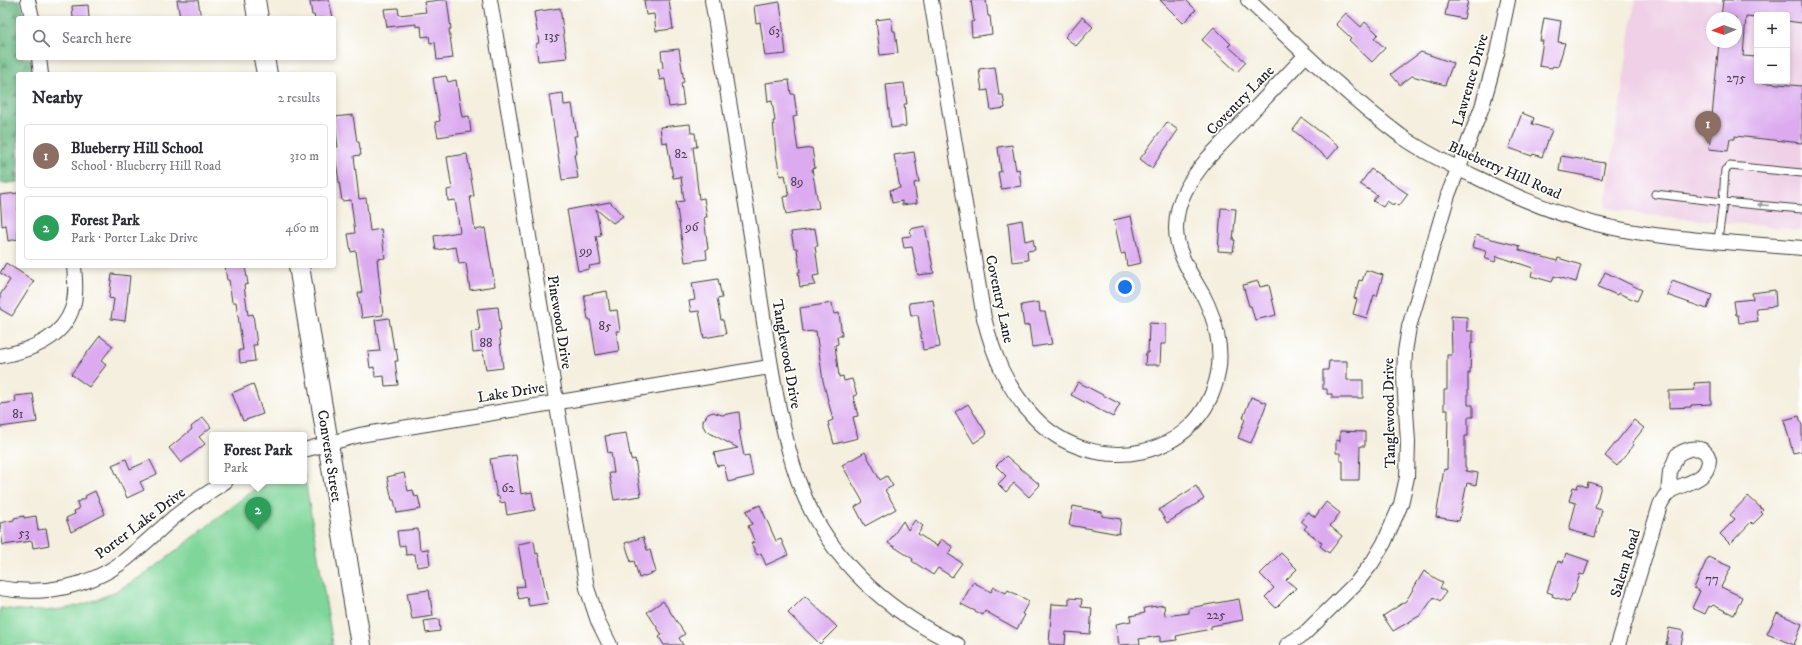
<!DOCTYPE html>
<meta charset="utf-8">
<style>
:root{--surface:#fff;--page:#f2f2f3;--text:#2b2b33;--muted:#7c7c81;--line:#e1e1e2;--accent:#2563eb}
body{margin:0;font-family:"IM FELL DW Pica",serif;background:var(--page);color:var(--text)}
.controls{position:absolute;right:12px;top:12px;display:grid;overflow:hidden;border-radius:4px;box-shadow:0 2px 6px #0003}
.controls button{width:36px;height:36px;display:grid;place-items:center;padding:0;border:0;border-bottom:1px solid var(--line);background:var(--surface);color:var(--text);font:20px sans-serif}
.compass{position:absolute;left:1706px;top:12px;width:36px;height:36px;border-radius:50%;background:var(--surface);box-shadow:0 2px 6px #0003;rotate:268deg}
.you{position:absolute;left:1125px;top:287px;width:14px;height:14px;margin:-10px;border:3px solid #fff;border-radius:50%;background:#1a73e8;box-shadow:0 0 0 6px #1a73e833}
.badge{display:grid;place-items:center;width:26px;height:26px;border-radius:50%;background:var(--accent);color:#fff;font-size:13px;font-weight:700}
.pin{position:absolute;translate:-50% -33px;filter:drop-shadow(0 1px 2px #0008)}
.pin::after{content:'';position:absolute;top:21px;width:14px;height:12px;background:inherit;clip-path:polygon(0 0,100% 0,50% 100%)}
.popup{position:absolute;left:209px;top:432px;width:98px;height:52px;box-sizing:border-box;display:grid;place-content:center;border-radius:4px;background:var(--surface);filter:drop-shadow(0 1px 3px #0005);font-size:13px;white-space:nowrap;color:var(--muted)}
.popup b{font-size:15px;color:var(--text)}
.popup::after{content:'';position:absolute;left:50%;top:100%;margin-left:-8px;border:8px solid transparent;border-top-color:var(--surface)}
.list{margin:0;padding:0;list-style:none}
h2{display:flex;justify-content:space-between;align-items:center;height:52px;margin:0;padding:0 16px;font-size:17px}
h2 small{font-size:13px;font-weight:400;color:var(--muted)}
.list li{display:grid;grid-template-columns:26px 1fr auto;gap:12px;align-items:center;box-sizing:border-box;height:64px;margin:0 8px 8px;padding:0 8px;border:1px solid var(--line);border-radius:4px}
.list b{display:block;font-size:15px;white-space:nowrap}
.list p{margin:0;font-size:13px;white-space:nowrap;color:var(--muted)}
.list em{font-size:13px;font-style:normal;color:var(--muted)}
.icon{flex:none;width:22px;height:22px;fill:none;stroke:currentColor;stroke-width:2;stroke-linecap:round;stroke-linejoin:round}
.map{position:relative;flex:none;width:1802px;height:645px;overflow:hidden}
.search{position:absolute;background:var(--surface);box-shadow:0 2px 6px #0003;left:16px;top:16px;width:320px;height:44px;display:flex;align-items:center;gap:10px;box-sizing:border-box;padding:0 14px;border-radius:4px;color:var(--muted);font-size:15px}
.panel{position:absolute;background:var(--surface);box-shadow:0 2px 6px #0003;left:16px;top:72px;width:320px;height:196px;border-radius:4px}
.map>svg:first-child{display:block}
</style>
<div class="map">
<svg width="1802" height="645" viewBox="0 0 1802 645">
<defs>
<pattern id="forest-firs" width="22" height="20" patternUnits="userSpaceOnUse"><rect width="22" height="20" fill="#68b782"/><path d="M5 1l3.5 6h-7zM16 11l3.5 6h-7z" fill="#55946a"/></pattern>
</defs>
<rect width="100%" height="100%" fill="#fff"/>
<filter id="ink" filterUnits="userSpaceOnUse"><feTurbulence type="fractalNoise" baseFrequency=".025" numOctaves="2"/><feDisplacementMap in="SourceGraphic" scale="8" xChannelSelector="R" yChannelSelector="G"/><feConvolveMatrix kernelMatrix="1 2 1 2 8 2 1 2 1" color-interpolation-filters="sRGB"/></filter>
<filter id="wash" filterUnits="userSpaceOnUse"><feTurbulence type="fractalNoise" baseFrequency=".012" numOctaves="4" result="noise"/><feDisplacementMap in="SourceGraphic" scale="16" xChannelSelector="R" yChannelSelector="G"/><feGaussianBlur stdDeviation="0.9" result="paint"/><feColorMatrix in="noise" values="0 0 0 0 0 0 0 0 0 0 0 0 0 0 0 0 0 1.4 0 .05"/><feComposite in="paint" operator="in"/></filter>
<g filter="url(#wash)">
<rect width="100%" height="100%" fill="#f4efde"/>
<path fill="#efd0e6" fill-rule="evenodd" d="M1635 0H1802V230L1657 216 1605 208ZM1757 15H1787V81H1757ZM1712 18H1736V42H1712Z"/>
<path fill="#80d69a" stroke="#4e795b" d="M304 473 333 645H0V608C18 610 36 612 55 610 132 602 192 533 253 491L273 481H304Z"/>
<path fill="url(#forest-firs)" stroke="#426a4f" d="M0 0H20L24 18H18V58H31L34 74H18V182L0 184Z"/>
<g id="blocks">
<g fill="#dbaaef">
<path d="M177 0H198L201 18H180Z"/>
<path d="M321 0H329L333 18H315L314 15H312L310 2Z"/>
<path d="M440 0H447L451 29H449L453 58 437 60 435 42 430 43 429 36 422 37 421 26 416 27V24L387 27 384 9 398 8 399 15 426 12 424 2Z"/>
<path d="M644 0H669L673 29 656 31 654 14 646 15Z"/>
<path d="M971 0H986L988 16H990L992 34 972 37 971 22 974 21Z"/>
<path d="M1160 0H1186L1196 10 1183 23Z"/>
<path d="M1448 0H1468L1464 19 1445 15Z"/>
<path d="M1723 0H1802V23L1787 21V15H1757V18L1746 17 1743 56 1757 57 1756 82 1802 86V143L1735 136V139H1730L1728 151 1709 149 1719 42H1736V18H1721Z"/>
<path d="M780 2 786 54 765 56 760 22 756 23 754 6Z"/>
<path d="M88 5 89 18H73L72 6Z"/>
<path d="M560 8 567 58 538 61 536 44 539 43 534 12Z"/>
<path d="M1346 13 1361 27 1365 22 1378 34 1374 38 1385 48 1372 62 1349 40 1351 38 1336 24Z"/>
<path d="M1082 17 1093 27 1076 46 1065 37Z"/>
<path d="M891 18 893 31H895L898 53 880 55 876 20Z"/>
<path d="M1544 18 1561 21 1558 42 1565 43 1558 67 1553 66 1552 68 1539 66 1543 41H1540Z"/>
<path d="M1214 27 1231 44 1228 46 1246 62 1237 72 1202 40Z"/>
<path d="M679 49 684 82 681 83 684 105 669 107 665 79 660 80 658 69 663 68 661 51Z"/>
<path d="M1421 52 1453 63 1445 85 1412 76 1400 85 1391 74Z"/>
<path d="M995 67 999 95H1003L1005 108 991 110 988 90 982 91 979 69Z"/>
<path d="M446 76 448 82 456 80 462 117 469 116 471 132 438 137 435 122 440 121 433 78Z"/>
<path d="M789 80 791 94H794L797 116 793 117 798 150 812 148 815 168 812 169 819 208 786 214 783 197 789 196 785 175 780 176 776 154 773 121H775L772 101 768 102 766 83Z"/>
<path d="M904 83 907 104H904L906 126 891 128 886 85Z"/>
<path d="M563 93 564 105 572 104 577 136H574L577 154H574L578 178 562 180 549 95Z"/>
<path d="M1522 113 1534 118 1532 124 1552 130 1542 157 1533 154 1532 156 1509 148Z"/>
<path d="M353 115 357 142H359L361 155 354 156 359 199 366 198 370 231 381 229 385 258 377 259 383 315 362 318 358 293 362 292 356 251 351 252 348 234 355 233 351 200 342 201 334 149V147H338L334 117Z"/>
<path d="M1302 118 1339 146 1328 159 1293 130Z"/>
<path d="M1167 122 1178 130 1152 168 1140 159Z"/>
<path d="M690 124 691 133H695L697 147H693L699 199 704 198 707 217H704L708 249H706L707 259 685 262 676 202 684 201 681 177 673 178 667 142 662 143 660 127Z"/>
<path d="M1012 145 1016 170 1019 169 1021 186 1001 189 998 172H1001L998 147Z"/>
<path d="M914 152 919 182 914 183 917 203 902 205V201L892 203 890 190 900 188 894 155Z"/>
<path d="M467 154 474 196 470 197 475 230 485 228 495 286 470 290 466 263 459 264 456 247 436 250 434 236 460 232 455 200 448 201 447 190 452 189 447 157Z"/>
<path d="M1561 156 1605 163 1602 179 1559 171Z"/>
<path d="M1371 169 1408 194 1399 206 1394 203 1393 205 1387 201 1383 207 1373 201 1377 195 1360 184Z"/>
<path d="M18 193V239L8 241 6 225 2 226 0 195Z"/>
<path d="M610 202 623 216 613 223 596 209 601 235 596 236 601 264 589 266 590 269 578 271 567 210Z"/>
<path d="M1221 208 1236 209 1233 240H1235L1233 252 1218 251Z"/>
<path d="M1131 216 1141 263 1127 266 1125 253 1121 254 1114 220Z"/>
<path d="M1022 220 1025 241 1033 239 1035 250 1027 251 1028 260 1012 262 1008 223Z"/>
<path d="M925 226 934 273 918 275 912 247 904 248 902 237 911 236 910 229Z"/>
<path d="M815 229 818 246H815L819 275 813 276 815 285 800 287 798 272H800L797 248H794L791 232Z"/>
<path d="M1476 235 1520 246 1519 250 1557 261 1558 258 1581 265 1576 282 1554 276 1552 282 1531 276 1533 268 1497 256 1495 262 1484 258 1486 251 1472 247Z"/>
<path d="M6 263 34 281 12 316 0 309V295L10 280 0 273Z"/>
<path d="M235 266H245L248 284 244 285 248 315 253 314 257 345H253L255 361 240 363 239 350H243L236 302H232L229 280H227L225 267Z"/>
<path d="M1366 270 1383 275 1377 296 1374 295 1367 318 1353 314 1357 299 1354 298 1359 280 1362 281Z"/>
<path d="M1605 272 1642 290 1637 301 1618 293 1617 295 1598 287Z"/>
<path d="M112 274 130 276 125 321 111 319 114 299 109 298Z"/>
<path d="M718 279 722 298 717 299 721 320H723L726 334 704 338 699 311 691 312 689 301 695 300 692 283Z"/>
<path d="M1258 281 1260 287 1269 285 1276 315 1255 320 1251 306H1249L1243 285Z"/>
<path d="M1672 281 1712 295 1707 309 1667 295Z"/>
<path d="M1775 290 1776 306 1756 308 1758 321 1739 323 1738 315H1736L1734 301 1753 299 1752 293Z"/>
<path d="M607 291 610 311 617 310 620 331H616L619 351 596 355 590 319H588L584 295Z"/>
<path d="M933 300 940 347 923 350 918 315 911 316 909 303Z"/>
<path d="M1039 302 1040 312H1045L1052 344 1032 347 1029 325 1024 326 1021 305Z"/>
<path d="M832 303 834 314 839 313 842 336H837L838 344 835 345 839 377 843 376 844 381 852 379 857 395 853 396 858 416 853 417 858 438 834 444 828 422 833 420 823 381 816 331 803 332 800 308Z"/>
<path d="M498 307 501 331H499L503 368 486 370 483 351 473 352 471 332 480 331 477 309Z"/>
<path d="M1451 316 1467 317V331H1473V343H1471L1470 373H1468V405H1473V417H1468V436H1465V467H1466V471L1478 473 1476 485 1467 483 1459 521 1436 517 1444 469 1447 470 1448 410H1444V390H1447V355H1452Z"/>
<path d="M389 318 394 349 396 348 398 361H395L398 385 385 386 384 376 375 377 374 367 370 368 368 352 380 351 375 320Z"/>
<path d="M1149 323 1166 324V344H1161L1160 365H1145L1146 353H1148Z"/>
<path d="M100 336 113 346 101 361 106 365 89 387 71 374Z"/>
<path d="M1329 361H1347V380H1363V398H1332V394H1327V389H1323V370H1328Z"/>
<path d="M1078 382 1120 404 1113 417 1071 395Z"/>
<path d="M1711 382V404L1691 405V407L1669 408V391L1695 390 1694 383Z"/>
<path d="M253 384 263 414 243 421 232 393Z"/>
<path d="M33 394 37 422 0 427V404L16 402 15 396Z"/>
<path d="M1251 397 1267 403 1251 443 1238 438 1245 419 1243 418Z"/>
<path d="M968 404 987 434 974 443 955 412Z"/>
<path d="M713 412 722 415 739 412 741 430 739 431 744 456 749 455 753 476 728 482 724 465 717 466 714 453 738 448 706 431 703 426V421L708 414Z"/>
<path d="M1799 416 1802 426V451L1793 453 1784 420Z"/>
<path d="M203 417 211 427 199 437 205 444 181 463 169 448 192 429 191 427Z"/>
<path d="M1634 420 1644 428 1632 443 1634 445 1617 466 1605 456Z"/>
<path d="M1340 431 1365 432V446H1360L1359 480H1343V461H1340V453H1336V440L1340 441Z"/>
<path d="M626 433 631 460 635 459 641 496 614 500 609 473H614L611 452 608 453 605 436Z"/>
<path d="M865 452 880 480 887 476 893 486 885 490 896 509 865 526 855 507 863 502 842 465Z"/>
<path d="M516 455 521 494 532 492 535 510 507 515 505 502 500 503 499 496 497 497 490 459Z"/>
<path d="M1006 456 1040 485 1029 497 1014 483 1006 492 998 484 1006 476 996 466Z"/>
<path d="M126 459 130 469 150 460 157 474 140 482 144 490 127 498 112 465Z"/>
<path d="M404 473 408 491 413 490 415 497 418 496 421 509 397 513 394 500H392L387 477Z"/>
<path d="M1588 482 1601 486 1595 508 1602 510 1595 537 1569 530 1576 503 1569 501 1573 487 1577 488 1578 484 1587 487Z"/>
<path d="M1196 486 1204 499 1167 523 1159 510Z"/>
<path d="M95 491 105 514 71 532 66 518 75 514 74 511 79 509 77 502 86 498 85 496Z"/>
<path d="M1748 496 1763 510 1761 512 1763 514 1753 524 1751 522 1730 544 1720 534 1735 519 1730 515Z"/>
<path d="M1326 502 1340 513 1330 526 1342 536 1329 553 1320 546 1322 543 1304 529 1307 526 1301 521 1308 512 1315 517Z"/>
<path d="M760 505 776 541 781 539 788 555 766 565 761 553 757 555 751 543 755 542 748 526 752 524 746 511Z"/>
<path d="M1073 506 1102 512V516L1121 519 1119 534 1069 525Z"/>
<path d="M24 516V518L36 516 38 530 46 529 49 545 33 548 32 541 3 545 0 523 14 520V518Z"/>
<path d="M915 520 923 526 918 534 937 546 941 539 953 547 948 554 962 563 952 577 938 568 933 575 912 561 913 559 888 543 903 521 908 530Z"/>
<path d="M418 529 420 550 428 549 430 565 417 567 415 554 406 555 405 545 399 546 397 531Z"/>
<path d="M643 537 647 550H650L656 572 639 578 634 561 631 562 625 543Z"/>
<path d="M534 541 536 554 538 553 548 603 529 606 527 597 519 599 516 587 525 586 518 544Z"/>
<path d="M1281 553 1297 569 1286 580 1296 588 1276 608 1265 597 1274 588 1260 574Z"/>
<path d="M1566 553 1589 561 1584 575 1580 574 1574 594H1572L1569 602 1552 596 1553 594 1547 592 1558 561 1563 563Z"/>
<path d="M1708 557 1731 567 1721 587 1742 597 1734 615 1713 605 1711 607 1709 606 1705 614 1692 608 1700 591 1694 588Z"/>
<path d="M1424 571 1443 583 1440 588 1446 592 1440 601 1434 597 1421 615 1393 631 1383 616 1406 601Z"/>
<path d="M973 582 991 592 994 587 1006 593 1008 590 1029 601 1022 614 1025 615 1017 629 985 611 983 615 961 604Z"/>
<path d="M429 590 433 616 412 619 407 593Z"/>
<path d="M805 596 837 627 820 644 788 613Z"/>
<path d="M1069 598 1082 599 1081 607 1092 608 1090 634 1066 632 1065 645 1049 644 1052 604 1069 605Z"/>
<path d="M1239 599 1243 620 1211 626V629L1176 636 1177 640 1160 642V636L1139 639 1140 644 1119 645 1116 624 1131 621 1130 616 1145 613 1144 608 1164 605 1165 616 1189 613V608Z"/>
<path d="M663 601 685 634 679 638 683 645H664L659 637 662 635 647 612Z"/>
<path d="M1777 613 1802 624 1794 645 1767 634Z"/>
<path d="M439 619 440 631 426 633 424 621Z"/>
<path d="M1669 628 1684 631 1681 645H1666Z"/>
</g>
</g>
</g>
<g filter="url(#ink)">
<use href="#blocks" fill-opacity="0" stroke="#3c3c39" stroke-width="1"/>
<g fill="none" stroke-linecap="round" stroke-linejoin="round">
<g stroke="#3c3c39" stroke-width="9">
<g id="lane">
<path d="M1655 194 1723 202 1725 170 1730 166 1802 173"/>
<path d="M1718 240 1723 202 1802 209"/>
</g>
</g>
<g stroke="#3c3c39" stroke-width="16">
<g id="street">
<path d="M28 0 32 18"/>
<path d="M490 0 587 588 598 621 610 645"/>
<path d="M712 0C726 83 740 165 753 248 761 302 768 356 779 409 786 440 793 471 806 500 837 567 892 614 958 645"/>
<path d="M931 0 984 318C994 357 1006 387 1034 417 1091 479 1201 462 1218 373 1223 348 1215 319 1204 297 1192 275 1176 254 1176 228 1176 199 1191 179 1208 158L1306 55"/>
<path d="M1248 0C1298 47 1346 95 1401 136 1425 153 1452 166 1478 178 1516 197 1555 214 1596 224 1660 240 1735 242 1802 248"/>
<path d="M39 58 41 74"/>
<path d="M0 356C28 351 62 339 72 309 77 296 75 279 74 266"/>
<path d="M304 450 360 435 770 367"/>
<path d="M0 588C42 596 90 587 125 560 141 547 157 532 173 518 190 504 208 493 226 481"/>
<path d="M1287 645 1304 634 1357 582 1372 563 1384 543 1401 504 1407 477 1408 442 1404 378 1405 352 1409 327 1448 195 1482 107 1497 53 1508 0"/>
<path d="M1618 645 1660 505C1663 499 1666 493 1672 490 1687 482 1708 481 1709 460 1706 443 1687 448 1677 455L1670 472 1668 494"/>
</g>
</g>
<g stroke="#3c3c39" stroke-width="22">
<g id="secondary">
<path d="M255 0 258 18"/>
<path d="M264 58 267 74"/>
<path d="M299 266 361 645"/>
</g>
</g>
<use href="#lane" stroke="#fff" stroke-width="7"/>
<use href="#street" stroke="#fff" stroke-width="14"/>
<use href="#secondary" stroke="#fff" stroke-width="20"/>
</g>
<defs><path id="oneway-solid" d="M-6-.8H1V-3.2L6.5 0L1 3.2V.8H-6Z"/></defs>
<use fill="#999" href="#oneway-solid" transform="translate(1763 205) rotate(-175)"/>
</g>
<g text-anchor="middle" stroke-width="3.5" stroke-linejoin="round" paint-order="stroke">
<g font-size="13" fill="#4c4051">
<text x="774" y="35">63</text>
<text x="552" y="40">135</text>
<text x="1736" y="82">275</text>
<text x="681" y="158">82</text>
<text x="797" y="186">89</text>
<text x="692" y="231">96</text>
<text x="586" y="255">99</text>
<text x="605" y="330">85</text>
<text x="486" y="347">88</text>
<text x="18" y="418">81</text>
<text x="508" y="492">62</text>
<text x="24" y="537">53</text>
<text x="1712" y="583">77</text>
<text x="1216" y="619">225</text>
</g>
<g font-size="15" fill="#1c1c1c" stroke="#fff">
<text transform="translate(1470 80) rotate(-74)" y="5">Lawrence Drive</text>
<text transform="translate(1240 100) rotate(-46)" y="5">Coventry Lane</text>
<text transform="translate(1505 170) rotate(24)" y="5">Blueberry Hill Road</text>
<text transform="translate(1000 299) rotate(78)" y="5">Coventry Lane</text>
<text transform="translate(560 322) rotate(81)" y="5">Pinewood Drive</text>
<text transform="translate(787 354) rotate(80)" y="5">Tanglewood Drive</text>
<text transform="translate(511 392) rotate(-9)" y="5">Lake Drive</text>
<text transform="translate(1389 413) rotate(-91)" y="5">Tanglewood Drive</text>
<text transform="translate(330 456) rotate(81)" y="5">Converse Street</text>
<text transform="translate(140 523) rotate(-37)" y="5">Porter Lake Drive</text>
<text transform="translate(1625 563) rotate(-73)" y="5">Salem Road</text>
</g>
</g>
</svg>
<div class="controls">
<button>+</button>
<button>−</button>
</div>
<svg class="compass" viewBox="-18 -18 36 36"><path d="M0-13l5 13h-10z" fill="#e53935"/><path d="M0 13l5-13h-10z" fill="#7c7c81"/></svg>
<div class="you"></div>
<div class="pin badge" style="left:1708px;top:144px;background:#8d6e63">1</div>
<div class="pin badge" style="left:258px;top:530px;background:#2e9e5b">2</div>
<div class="popup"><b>Forest Park</b>Park</div>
<div class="search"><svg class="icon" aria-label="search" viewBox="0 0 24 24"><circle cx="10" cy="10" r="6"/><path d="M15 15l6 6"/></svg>Search here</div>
<section class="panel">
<h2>Nearby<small>2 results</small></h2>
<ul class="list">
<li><span class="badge" style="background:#8d6e63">1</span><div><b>Blueberry Hill School</b><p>School · Blueberry Hill Road</p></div><em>310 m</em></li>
<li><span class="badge" style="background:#2e9e5b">2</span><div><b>Forest Park</b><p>Park · Porter Lake Drive</p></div><em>460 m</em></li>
</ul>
</section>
</div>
